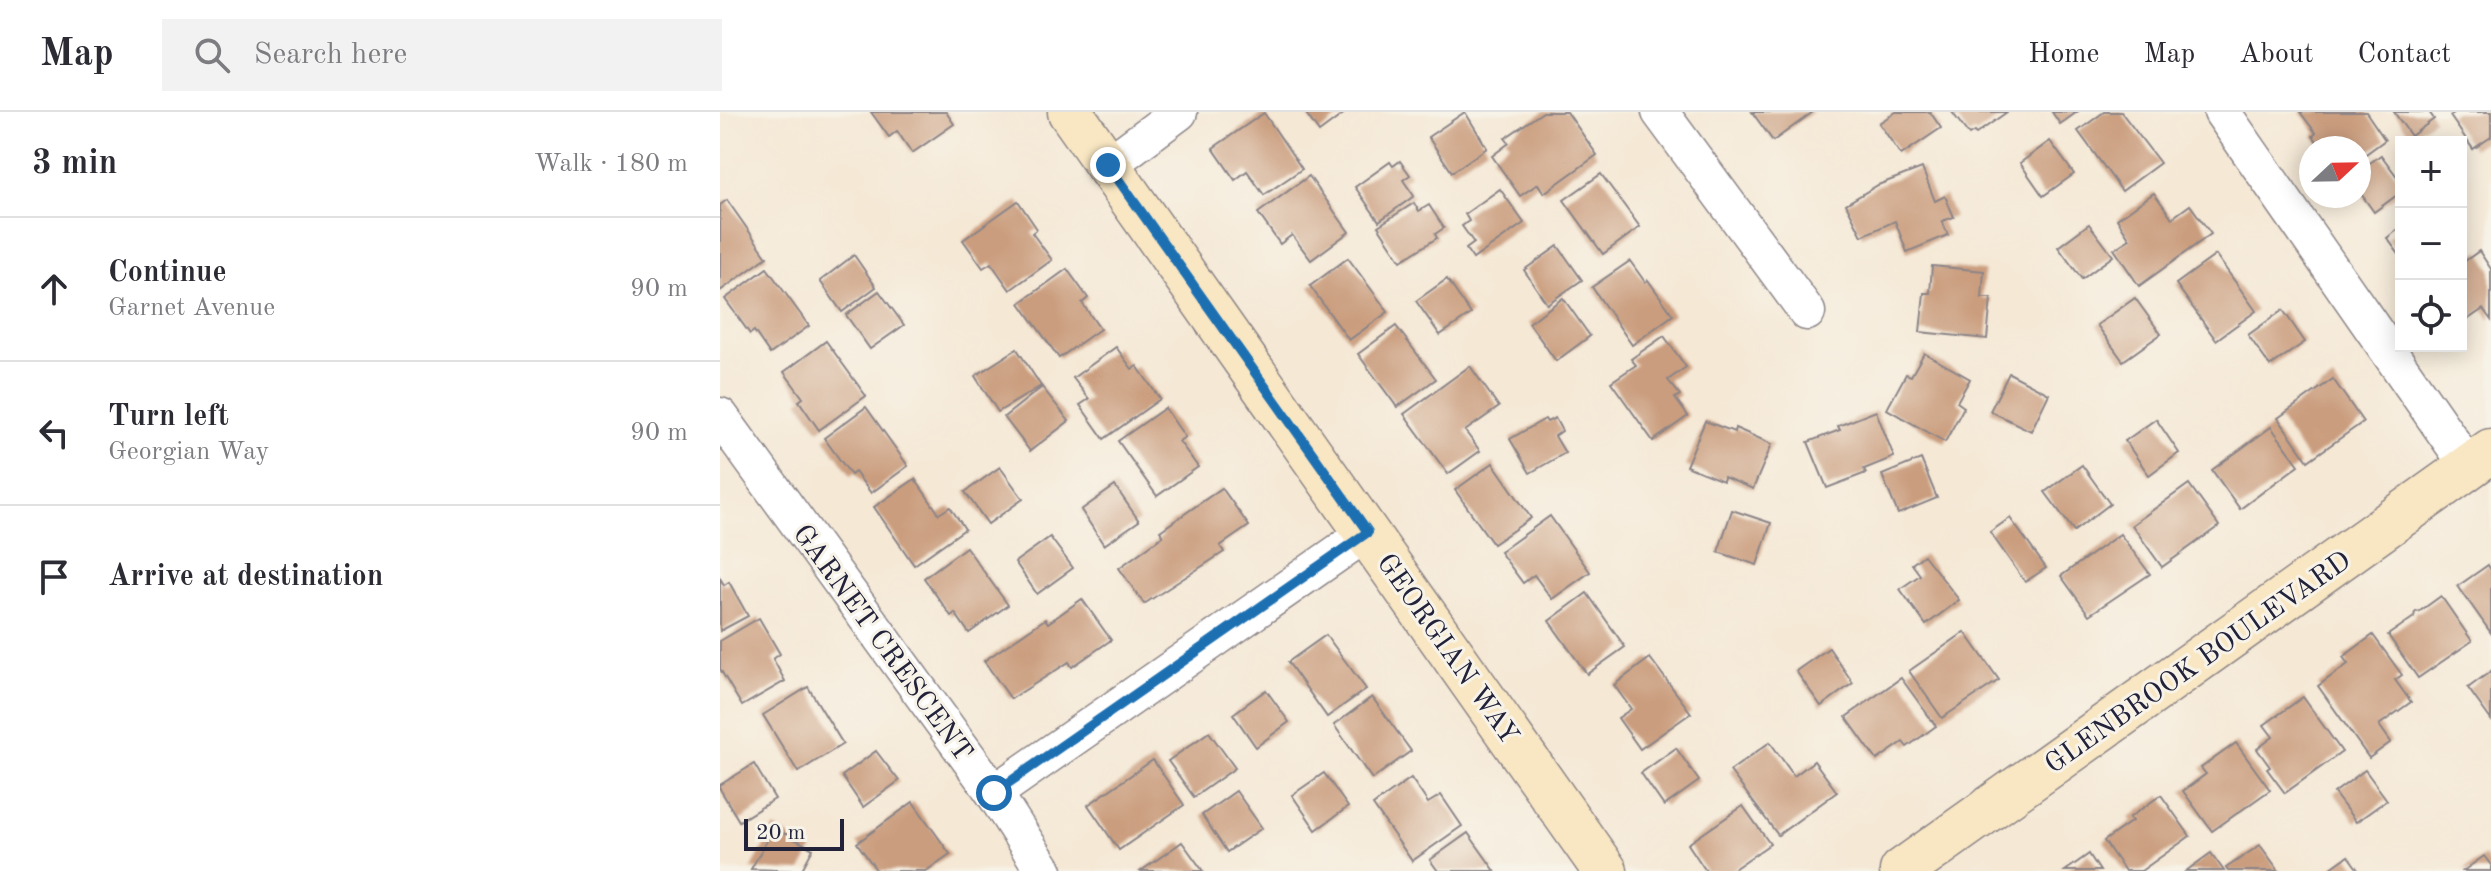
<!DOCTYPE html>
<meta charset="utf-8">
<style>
:root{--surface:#fff;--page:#f2f2f3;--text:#2b2b33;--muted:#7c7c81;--line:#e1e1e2}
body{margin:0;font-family:"Old Standard TT",serif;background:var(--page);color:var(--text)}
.controls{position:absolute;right:24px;top:24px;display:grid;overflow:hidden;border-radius:0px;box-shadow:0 4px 20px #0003}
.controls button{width:72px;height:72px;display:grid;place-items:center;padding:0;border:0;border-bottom:2px solid var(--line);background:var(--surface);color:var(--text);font:40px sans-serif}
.compass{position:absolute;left:1579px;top:24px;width:72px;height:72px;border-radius:50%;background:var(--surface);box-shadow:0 4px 20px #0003;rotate:68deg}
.scale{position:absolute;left:24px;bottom:20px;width:100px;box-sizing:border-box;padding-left:8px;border:4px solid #22223b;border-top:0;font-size:22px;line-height:28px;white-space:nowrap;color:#22223b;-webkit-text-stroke:6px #f7f3e8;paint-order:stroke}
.stop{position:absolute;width:24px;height:24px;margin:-18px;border:6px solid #1f6fb2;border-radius:50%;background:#fff}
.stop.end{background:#1f6fb2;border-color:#fff;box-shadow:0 2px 8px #0008}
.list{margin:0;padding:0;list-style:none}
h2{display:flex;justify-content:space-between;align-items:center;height:104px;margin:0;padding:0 32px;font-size:34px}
h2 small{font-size:26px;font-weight:400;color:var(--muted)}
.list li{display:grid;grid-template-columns:52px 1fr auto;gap:24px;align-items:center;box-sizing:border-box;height:144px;padding:0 32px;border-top:2px solid var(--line)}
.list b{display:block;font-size:30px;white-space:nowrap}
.list p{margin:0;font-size:26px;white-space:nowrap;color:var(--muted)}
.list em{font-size:26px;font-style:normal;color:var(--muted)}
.icon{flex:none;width:44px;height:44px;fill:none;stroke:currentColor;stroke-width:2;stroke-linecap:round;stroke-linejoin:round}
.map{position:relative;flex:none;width:1771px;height:759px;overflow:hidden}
header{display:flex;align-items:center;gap:48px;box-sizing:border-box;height:112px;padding:0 40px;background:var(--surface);border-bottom:2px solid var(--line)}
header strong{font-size:38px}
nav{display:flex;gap:44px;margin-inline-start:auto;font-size:28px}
.search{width:560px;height:72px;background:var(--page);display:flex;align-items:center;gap:20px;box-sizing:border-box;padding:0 28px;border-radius:0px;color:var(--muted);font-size:30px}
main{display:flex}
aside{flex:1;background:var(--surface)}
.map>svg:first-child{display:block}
</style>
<header>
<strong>Map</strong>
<div class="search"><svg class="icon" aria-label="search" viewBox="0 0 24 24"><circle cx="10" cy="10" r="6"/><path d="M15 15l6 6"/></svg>Search here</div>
<nav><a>Home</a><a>Map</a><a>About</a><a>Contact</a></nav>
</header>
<main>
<aside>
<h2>3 min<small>Walk · 180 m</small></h2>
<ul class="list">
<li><svg class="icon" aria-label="ahead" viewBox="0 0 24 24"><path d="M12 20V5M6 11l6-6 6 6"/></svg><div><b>Continue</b><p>Garnet Avenue</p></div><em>90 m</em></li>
<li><svg class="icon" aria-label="left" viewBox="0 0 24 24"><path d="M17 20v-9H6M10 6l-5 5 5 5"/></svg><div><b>Turn left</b><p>Georgian Way</p></div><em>90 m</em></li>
<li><svg class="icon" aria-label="arrive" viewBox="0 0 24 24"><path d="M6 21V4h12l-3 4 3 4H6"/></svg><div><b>Arrive at destination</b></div></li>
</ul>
</aside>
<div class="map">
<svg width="1771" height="759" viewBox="0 0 1771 759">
<rect width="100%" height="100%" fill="#f7f3e8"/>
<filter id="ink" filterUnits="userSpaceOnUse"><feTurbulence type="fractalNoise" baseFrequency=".0125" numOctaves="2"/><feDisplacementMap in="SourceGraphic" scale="16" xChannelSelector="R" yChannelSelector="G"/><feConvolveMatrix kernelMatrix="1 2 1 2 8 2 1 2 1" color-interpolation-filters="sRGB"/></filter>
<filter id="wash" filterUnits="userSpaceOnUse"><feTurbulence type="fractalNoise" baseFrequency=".006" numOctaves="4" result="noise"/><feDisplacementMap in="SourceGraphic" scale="32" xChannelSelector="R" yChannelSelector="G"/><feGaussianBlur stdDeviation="1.8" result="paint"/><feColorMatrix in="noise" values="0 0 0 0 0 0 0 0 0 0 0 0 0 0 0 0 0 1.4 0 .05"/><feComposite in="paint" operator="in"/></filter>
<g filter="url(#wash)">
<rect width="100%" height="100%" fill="#f5e8d5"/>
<g id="blocks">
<g fill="#ca9d7e">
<path d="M151 0H226L234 12 192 41 177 19 169 25Z"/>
<path d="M585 0H626L599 20Z"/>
<path d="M745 0 767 36 732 60 708 25Z"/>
<path d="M823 0H847L877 43 824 81 818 72 800 84 772 44 789 31 785 26Z"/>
<path d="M1032 0H1093L1053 29Z"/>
<path d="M1176 0H1210L1221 16 1181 43 1159 11Z"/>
<path d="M1232 0H1287L1256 22 1254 20 1249 23Z"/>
<path d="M1332 0H1357L1340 12Z"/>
<path d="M1384 0H1401L1440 51 1402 79 1358 19Z"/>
<path d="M1580 0H1646L1665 28 1639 47V36H1602L1593 24 1596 21Z"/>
<path d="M1674 0H1709L1714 7 1691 24Z"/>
<path d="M1735 0H1771V25L1753 37 1730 4Z"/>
<path d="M544 1 582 57 544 83 527 59 515 68 493 36Z"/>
<path d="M1330 29 1354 62 1323 84 1300 51Z"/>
<path d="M1661 43 1681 70V80L1654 100 1639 79V59Z"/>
<path d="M680 49 690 63 683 68 694 84 659 109 635 75 670 50 673 54Z"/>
<path d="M1202 56 1215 89 1225 84 1234 105 1222 109 1228 123 1187 140 1175 109 1142 124 1126 92 1158 73Z"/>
<path d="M881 62 920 115 883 142 844 88Z"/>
<path d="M589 64 629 120 591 148 572 123 560 132 538 101Z"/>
<path d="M780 77 804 111 753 147 746 137 754 131 742 114 749 109 745 102Z"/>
<path d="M1434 81 1452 106 1470 93 1491 122 1419 174 1394 137 1410 127 1397 107Z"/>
<path d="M7 88 47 145 0 179V93Z"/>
<path d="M298 89 317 117 312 121 332 148 290 178 271 151 263 156 243 128Z"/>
<path d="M694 91 699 99 709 93 724 116 715 122 717 126 681 149 658 114Z"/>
<path d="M1369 112 1393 144 1362 167 1338 135Z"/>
<path d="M1681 115V145L1667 126Z"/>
<path d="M838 134 862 168 827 192 804 158Z"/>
<path d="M1759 139 1771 157V208L1763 197 1741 212V152Z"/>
<path d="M134 143 156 175 122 200 100 169Z"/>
<path d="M1496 143 1536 199 1496 228 1456 172Z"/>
<path d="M628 146 668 200 629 228 590 174Z"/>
<path d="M910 149 925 170 928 168 953 203 912 233 872 175Z"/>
<path d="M1212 154 1264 159 1262 186H1271L1267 227 1200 220 1204 181H1210Z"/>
<path d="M47 156 89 214 50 242 34 219 30 222 5 187Z"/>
<path d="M347 157 368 186 362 191 380 217 339 246 300 191Z"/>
<path d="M727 167 751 202 720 223 696 189Z"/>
<path d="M159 179 184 213 150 237 126 203Z"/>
<path d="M843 186 870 224 836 249 809 211Z"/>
<path d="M1415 186 1441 222 1403 249 1377 213Z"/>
<path d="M1563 198 1585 230 1550 254 1528 223Z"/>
<path d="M676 214 716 267 677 295 638 242Z"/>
<path d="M944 224 966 255 948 268 960 283 955 286 968 304 933 329 891 270 916 253 911 247Z"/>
<path d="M106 229 146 284 99 318 79 289 83 286 64 260Z"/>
<path d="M396 235 412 257 417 254 440 287 384 327 360 293 369 287 353 266Z"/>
<path d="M297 237 321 274 278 300 255 264Z"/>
<path d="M1204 241 1250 267 1237 290 1244 295 1225 330 1167 297 1186 262 1191 264Z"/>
<path d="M750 254 779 295 745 319 760 339 728 362 684 302Z"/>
<path d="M1289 261 1329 282 1311 319 1270 299Z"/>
<path d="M1613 267 1643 310 1588 349 1558 306Z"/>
<path d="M322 275 349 309 310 339 284 305Z"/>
<path d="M146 295 188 354 151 381 135 360 131 363 104 326Z"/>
<path d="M445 296 465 325 459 329 478 355 437 384 398 329Z"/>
<path d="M1156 299 1174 345 1144 357 1146 361 1107 376 1088 330 1120 318 1118 314Z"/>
<path d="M835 306 842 319 835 324 845 341 810 361 790 327 825 307 827 310Z"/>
<path d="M1436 307 1459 341 1429 363 1405 329Z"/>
<path d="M985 309 1014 320 1015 316 1052 332 1033 377 1004 365 1003 369 966 354Z"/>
<path d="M1551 315 1579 353 1520 397 1492 358Z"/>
<path d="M1201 347 1217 386 1178 402 1162 363Z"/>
<path d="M773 351 811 406 773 432 735 378Z"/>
<path d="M1362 353 1390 392 1354 419 1325 380Z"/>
<path d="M280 355 303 387 268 412 245 380Z"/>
<path d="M195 367 219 402 230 395 245 417 194 453 154 395Z"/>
<path d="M1469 372 1499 414 1442 455 1412 413Z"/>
<path d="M395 374 419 409 384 433 361 398Z"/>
<path d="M502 376 529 414 500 434 504 440 424 492 399 456 443 424 440 419Z"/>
<path d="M1012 398 1051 411 1037 453 998 440Z"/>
<path d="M830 404 870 460 832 487 814 463 803 471 780 440Z"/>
<path d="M1290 406 1326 456 1305 470 1270 420Z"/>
<path d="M1400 422 1430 462 1369 503 1341 464Z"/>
<path d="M330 425 353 456 317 482 295 450Z"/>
<path d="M246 435 288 493 249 521 235 501 231 504 204 466Z"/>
<path d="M1204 443 1239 488 1206 513 1180 477 1200 463 1192 452Z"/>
<path d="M1768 453 1771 458V521L1738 474Z"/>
<path d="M0 466 4 473 9 470 28 504 0 519Z"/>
<path d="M867 481 905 535 867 562 829 509Z"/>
<path d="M1721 484 1752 529 1698 566 1668 523 1694 505 1695 500 1700 499Z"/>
<path d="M362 487 391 528 352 555 349 550 291 587 264 549 325 507 328 511Z"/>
<path d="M39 506 60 542 53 547 65 569 22 594 0 557V529Z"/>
<path d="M1245 520 1279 568 1222 606 1189 559Z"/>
<path d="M606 523 646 577 607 605 568 550Z"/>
<path d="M1653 523 1682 563 1675 568 1691 590 1659 613 1671 630 1649 646 1598 574 1628 552 1623 545Z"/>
<path d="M1109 536 1133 571 1101 594 1076 559Z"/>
<path d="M930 546 971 601 920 637 898 606 911 597 894 573Z"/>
<path d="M1771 559V608L1748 576Z"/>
<path d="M1181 566 1216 614 1187 635 1183 630 1157 648 1126 605Z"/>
<path d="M88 575 123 632 78 660 43 603Z"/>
<path d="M546 578 569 610 536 635 513 602Z"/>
<path d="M652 585 691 639 652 667 614 613Z"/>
<path d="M1583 585 1622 640 1565 681 1547 657 1550 655 1537 637 1553 625 1544 613Z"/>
<path d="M489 620 515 656 474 685 448 649Z"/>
<path d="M1050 630 1074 664 1094 649 1117 680 1058 723 1010 659Z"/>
<path d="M1516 631 1550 678 1492 719 1463 679 1486 662 1481 656Z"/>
<path d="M956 636 979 669 944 694 921 661Z"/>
<path d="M156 639 179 669 143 695 122 664Z"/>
<path d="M433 648 464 693 399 738 368 693Z"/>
<path d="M34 652 55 687 19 709 0 677V673Z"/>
<path d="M1645 658 1667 688 1636 710 1614 681Z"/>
<path d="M604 661 628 695 596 718 572 683Z"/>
<path d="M691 666 708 691 721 683 742 714 692 749 653 693Z"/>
<path d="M516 679 542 716 507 740 482 703Z"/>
<path d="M1441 683 1470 724 1421 759H1405L1384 729 1412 709 1409 706Z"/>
<path d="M193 690 230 742 206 759H157L137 731Z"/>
<path d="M1023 694 1050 732 1011 759H986L968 732Z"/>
<path d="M54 716 93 737 81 759 31 757Z"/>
<path d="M748 721 775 759H718L710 748Z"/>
<path d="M462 730 483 759H421Z"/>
<path d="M1540 733 1559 759H1508L1506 756Z"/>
<path d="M1491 741 1504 759H1466Z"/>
<path d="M1369 742 1380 759H1345Z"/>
<path d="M1628 744 1639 759H1607Z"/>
<path d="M1764 744 1771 753V759H1743Z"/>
</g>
</g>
</g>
<g filter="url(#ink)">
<use href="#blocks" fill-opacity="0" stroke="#8c8588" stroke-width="2"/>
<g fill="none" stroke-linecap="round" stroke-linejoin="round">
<g stroke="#8c8588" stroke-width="39">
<g id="street">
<path d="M940 0 1087 200"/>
<path d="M1502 0 1749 355"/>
<path d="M388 53 459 0"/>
<path d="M0 304 274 681 324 759"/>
<path d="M274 681 648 420"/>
</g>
</g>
<g stroke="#8c8588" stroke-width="47">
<g id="secondary">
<path d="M350 0 885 759"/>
<path d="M1182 759 1771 339"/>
</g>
</g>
<use href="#street" stroke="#fff" stroke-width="36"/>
<use href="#secondary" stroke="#f9e7c3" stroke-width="44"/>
</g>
</g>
<g fill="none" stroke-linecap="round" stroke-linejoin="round" filter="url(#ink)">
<path stroke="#1f6fb2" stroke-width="10" d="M274 681 648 420 388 53"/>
</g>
<g text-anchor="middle" stroke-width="6" stroke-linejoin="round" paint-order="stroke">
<g font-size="28" fill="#22223b" stroke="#f7f3e8">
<text transform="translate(164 530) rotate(54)" y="10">GARNET CRESCENT</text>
<text transform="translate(729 536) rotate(55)" y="10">GEORGIAN WAY</text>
<text transform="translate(1477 549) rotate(-35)" y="10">GLENBROOK BOULEVARD</text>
</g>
</g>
</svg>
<div class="controls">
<button>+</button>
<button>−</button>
<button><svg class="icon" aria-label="locate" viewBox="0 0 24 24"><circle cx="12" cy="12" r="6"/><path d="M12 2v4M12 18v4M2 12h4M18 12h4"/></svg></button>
</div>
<svg class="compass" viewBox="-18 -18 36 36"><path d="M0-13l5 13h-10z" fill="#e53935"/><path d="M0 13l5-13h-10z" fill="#7c7c81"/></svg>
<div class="scale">20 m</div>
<div class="stop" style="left:274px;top:681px"></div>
<div class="stop end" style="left:388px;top:53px"></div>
</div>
</main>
